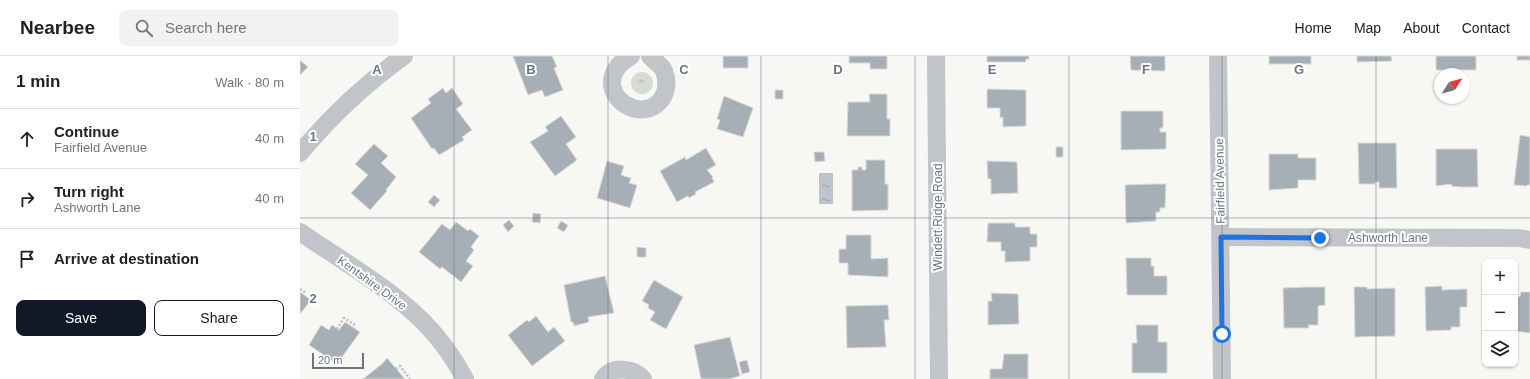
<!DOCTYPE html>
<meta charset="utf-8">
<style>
:root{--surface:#fff;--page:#f2f2f2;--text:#202124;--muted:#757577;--line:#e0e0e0;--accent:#111827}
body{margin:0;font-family:Helvetica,sans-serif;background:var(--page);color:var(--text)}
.controls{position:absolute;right:12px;bottom:12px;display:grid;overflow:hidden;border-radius:8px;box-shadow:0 1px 3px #0004}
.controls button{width:36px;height:36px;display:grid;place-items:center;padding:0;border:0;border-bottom:1px solid var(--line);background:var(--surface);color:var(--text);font:20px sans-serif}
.compass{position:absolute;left:1134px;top:12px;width:36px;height:36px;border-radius:50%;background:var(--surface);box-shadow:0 1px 3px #0004;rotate:54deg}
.scale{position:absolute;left:12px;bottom:10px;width:52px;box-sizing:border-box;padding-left:4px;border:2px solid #677585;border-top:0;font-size:11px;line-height:14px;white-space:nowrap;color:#677585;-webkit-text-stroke:3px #fff;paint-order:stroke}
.stop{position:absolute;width:12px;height:12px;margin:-9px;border:3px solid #1a73e8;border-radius:50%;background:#fff}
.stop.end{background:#1a73e8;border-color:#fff;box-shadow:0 1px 4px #0008}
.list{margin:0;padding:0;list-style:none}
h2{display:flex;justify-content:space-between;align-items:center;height:52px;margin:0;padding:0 16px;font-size:17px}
h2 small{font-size:13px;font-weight:400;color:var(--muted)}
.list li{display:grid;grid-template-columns:26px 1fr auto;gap:12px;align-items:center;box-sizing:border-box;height:60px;padding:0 16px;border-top:1px solid var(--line)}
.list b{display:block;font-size:15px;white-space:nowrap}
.list p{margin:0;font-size:13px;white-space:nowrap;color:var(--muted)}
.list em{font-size:13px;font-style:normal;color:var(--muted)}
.actions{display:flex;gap:8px;padding:12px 16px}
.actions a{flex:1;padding:9px 0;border:1px solid var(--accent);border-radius:8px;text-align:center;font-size:14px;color:var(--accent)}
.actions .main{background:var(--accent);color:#fff}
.icon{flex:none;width:22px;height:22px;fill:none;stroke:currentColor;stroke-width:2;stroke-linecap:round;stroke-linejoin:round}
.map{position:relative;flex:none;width:1230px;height:323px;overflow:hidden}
header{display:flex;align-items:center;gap:24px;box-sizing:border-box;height:56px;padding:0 20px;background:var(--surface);border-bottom:1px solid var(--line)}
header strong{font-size:19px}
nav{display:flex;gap:22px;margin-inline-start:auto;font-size:14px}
.search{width:280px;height:36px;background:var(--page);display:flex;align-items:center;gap:10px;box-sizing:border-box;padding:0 14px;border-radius:8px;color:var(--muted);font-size:15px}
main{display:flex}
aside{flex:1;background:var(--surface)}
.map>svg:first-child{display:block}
</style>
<header>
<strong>Nearbee</strong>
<div class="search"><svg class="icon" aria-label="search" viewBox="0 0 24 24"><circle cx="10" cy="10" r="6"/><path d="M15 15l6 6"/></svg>Search here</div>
<nav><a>Home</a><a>Map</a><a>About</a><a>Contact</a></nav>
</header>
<main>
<aside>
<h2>1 min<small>Walk · 80 m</small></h2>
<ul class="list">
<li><svg class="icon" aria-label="ahead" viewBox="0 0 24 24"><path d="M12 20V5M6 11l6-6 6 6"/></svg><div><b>Continue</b><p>Fairfield Avenue</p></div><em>40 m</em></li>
<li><svg class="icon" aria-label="right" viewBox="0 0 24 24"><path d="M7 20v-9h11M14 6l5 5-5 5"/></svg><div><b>Turn right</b><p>Ashworth Lane</p></div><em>40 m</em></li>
<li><svg class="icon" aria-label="arrive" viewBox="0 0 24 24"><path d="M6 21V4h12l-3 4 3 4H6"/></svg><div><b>Arrive at destination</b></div></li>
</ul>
<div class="actions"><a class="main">Save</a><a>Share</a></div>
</aside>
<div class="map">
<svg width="1230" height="323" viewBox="0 0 1230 323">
<defs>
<pattern id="grass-tufts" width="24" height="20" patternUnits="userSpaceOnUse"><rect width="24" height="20" fill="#d6dcd4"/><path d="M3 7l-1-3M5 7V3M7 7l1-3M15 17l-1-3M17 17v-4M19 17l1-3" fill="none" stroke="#b1b7b2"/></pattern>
<pattern id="water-ripples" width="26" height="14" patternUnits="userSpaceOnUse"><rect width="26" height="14" fill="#bbc4ca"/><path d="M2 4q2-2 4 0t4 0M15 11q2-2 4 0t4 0" fill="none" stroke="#9ca4aa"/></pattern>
</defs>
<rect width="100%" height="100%" fill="#f7f7f4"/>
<circle fill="url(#grass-tufts)" cx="342" cy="27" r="11"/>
<rect fill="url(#water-ripples)" x="519" y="117" width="14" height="31"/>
<g fill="#a7afb6" stroke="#d9d9d7">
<path d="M213 0H252L257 11 254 12 263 34 245 41 242 34 228 39Z"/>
<rect x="423" y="0" width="25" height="12"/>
<path d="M549 0H587V13H570V7H549Z"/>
<path d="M687 0H729V3H726V6H687Z"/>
<path d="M830 0H865V15L831 14Z"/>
<rect x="969" y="0" width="42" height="8"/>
<path d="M1057 0H1091L1092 5 1057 6Z"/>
<rect x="1136" y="0" width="40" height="14"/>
<rect x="1217" y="0" width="13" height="4"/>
<path d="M0 4 8 11 0 19Z"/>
<path d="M143 32 146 37 152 32 163 48 156 53 172 74 162 81 164 84 139 99 134 92 132 93 111 62 131 47 128 43Z"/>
<path d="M687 33 726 34V70L703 71V61L700 62V52H687Z"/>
<rect x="475" y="34" width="8" height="9"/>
<path d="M569 38H587V63H590V80H547L548 46H570Z"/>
<path d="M424 40 453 52 443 81 417 73 420 64 417 63Z"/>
<path d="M821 55H863V72H860V76H866V93L821 94Z"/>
<path d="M261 60 276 81 266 88 277 104 255 120 230 86 248 75 245 71Z"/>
<path d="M1220 79 1230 81V129H1227L1226 130 1214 129Z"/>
<path d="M1058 87H1096L1097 132H1079V126H1075V128H1059Z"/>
<path d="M74 88 88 100 81 107 96 121 86 134 87 135 70 154 51 137 68 119 55 108Z"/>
<rect x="756" y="91" width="7" height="10"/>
<path d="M406 92 416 109 407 114 413 121 412 122 414 126 395 136 396 138 389 142 388 140 377 146 360 115 385 101 386 104Z"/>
<path d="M1136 93H1177L1178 131H1160L1151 130 1152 128 1136 130Z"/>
<path d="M514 96H524L525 105 515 106Z"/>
<path d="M969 98H998V102H1016V124H998V132L969 134Z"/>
<path d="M566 104H585V128H588V154L552 155V114H558V111H562V114H566Z"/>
<path d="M307 105 324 110 321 119 331 122 329 127 337 129 330 152 297 142Z"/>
<path d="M687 105 717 106 718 137 691 138V123H688Z"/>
<path d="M853 128H866L865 152H860V156H856V165L826 167 825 129Z"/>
<path d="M134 139 140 144 134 151 128 146Z"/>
<path d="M233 157 241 158 240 167 232 166Z"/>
<path d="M209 164 214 170 208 176 203 169Z"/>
<path d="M261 165 268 169 264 176 257 172Z"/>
<path d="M156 166 168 175 170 173 179 180 171 191 174 194 166 205 173 210 161 226 142 211 140 213 119 196 142 168 150 174Z"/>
<path d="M688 167H715V171H730V178H737V191H730V205L705 206V195H701V186H687Z"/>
<path d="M546 179H571V203L588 202V221L548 219V207H539V193H546Z"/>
<path d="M337 191 346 192V201H337Z"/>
<path d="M826 202H851V210H854V220H867V239H827Z"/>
<path d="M305 220 314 257 288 261 289 266 274 270 273 266H271L264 229Z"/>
<path d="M354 224 383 241 366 273 350 264 355 256 348 252 349 249 342 245Z"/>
<path d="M1142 230V234L1167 233V251H1160V271H1151V274L1126 275 1125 231Z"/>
<path d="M1007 231H1025V249L1018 250V269H1008L1009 272H984L983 232Z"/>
<path d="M1054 231H1067V233L1095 232V280L1055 281Z"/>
<path d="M0 236 11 244 0 258Z"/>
<path d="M1221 236H1230V277L1215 275V240L1220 241Z"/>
<path d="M691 237 718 238 719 268 688 269V245H692Z"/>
<path d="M588 249 589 264H584L586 291 547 292 546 250Z"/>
<path d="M236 260 248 276 254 271 265 285 232 310 208 279 227 264 229 266Z"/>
<path d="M45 266 60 276 37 308 9 289 21 269 29 274 32 269 39 274Z"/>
<path d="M836 269H858V286H867V317H832V287H837Z"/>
<path d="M430 281 440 320 429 323H401L394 289Z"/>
<path d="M704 298H728V323H690V313H702Z"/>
<path d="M87 302 105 323H63L82 308Z"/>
<path d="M447 304 450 316 442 318 439 306Z"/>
</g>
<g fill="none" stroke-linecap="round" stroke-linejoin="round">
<g stroke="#bbbdc0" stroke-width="2.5" stroke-dasharray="2 2" stroke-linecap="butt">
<path d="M0 233 6 237"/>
<path d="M37 273 44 262 55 269"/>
<path d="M96 313 100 310 110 323"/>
</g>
<g stroke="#c1c4c8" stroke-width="18">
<path d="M331 0C326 4 320 6 317 12 296 42 347 72 364 39 367 32 367 23 364 15 361 8 354 6 350 0"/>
<path d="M636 0 639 323"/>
<path d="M918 0 922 323"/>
<path d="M0 97C31 60 65 28 104 0"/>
<path d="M0 176C45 207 96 235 132 275 145 290 156 306 165 323"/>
<path d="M921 181 1219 182 1230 184"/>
<path d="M303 323C312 310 333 311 343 323"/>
</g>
</g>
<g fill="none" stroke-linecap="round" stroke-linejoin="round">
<path stroke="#1a73e8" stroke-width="5" d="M922 278 921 181 1020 182"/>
</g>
<path fill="none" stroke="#677585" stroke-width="1" stroke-opacity="0.55" d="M154 0V323M308 0V323M461 0V323M615 0V323M769 0V323M922 0V323M1076 0V323M0 162H1230"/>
<g text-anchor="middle" stroke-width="4" stroke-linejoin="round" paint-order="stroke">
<g font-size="12" fill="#677585" stroke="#fff">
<text transform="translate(920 125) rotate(-91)" y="4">Fairfield Avenue</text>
<text transform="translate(638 161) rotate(-90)" y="4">Windett Ridge Road</text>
<text x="1088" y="186">Ashworth Lane</text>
<text transform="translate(72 227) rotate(36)" y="4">Kentshire Drive</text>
</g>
</g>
<g font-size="13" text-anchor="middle" font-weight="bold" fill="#677585" stroke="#fff" stroke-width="4" stroke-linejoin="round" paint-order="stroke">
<text x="77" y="18">A</text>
<text x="231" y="18">B</text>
<text x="384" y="18">C</text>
<text x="538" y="18">D</text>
<text x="692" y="18">E</text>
<text x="846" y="18">F</text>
<text x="999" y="18">G</text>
<text x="13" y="85">1</text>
<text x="13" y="247">2</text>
</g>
</svg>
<div class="controls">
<button>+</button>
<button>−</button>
<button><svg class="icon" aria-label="layers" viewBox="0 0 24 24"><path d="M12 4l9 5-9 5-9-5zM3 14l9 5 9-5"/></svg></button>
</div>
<svg class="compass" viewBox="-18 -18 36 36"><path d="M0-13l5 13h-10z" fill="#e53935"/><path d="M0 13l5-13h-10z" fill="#757577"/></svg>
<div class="scale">20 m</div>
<div class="stop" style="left:922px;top:278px"></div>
<div class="stop end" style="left:1020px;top:182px"></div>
</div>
</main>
